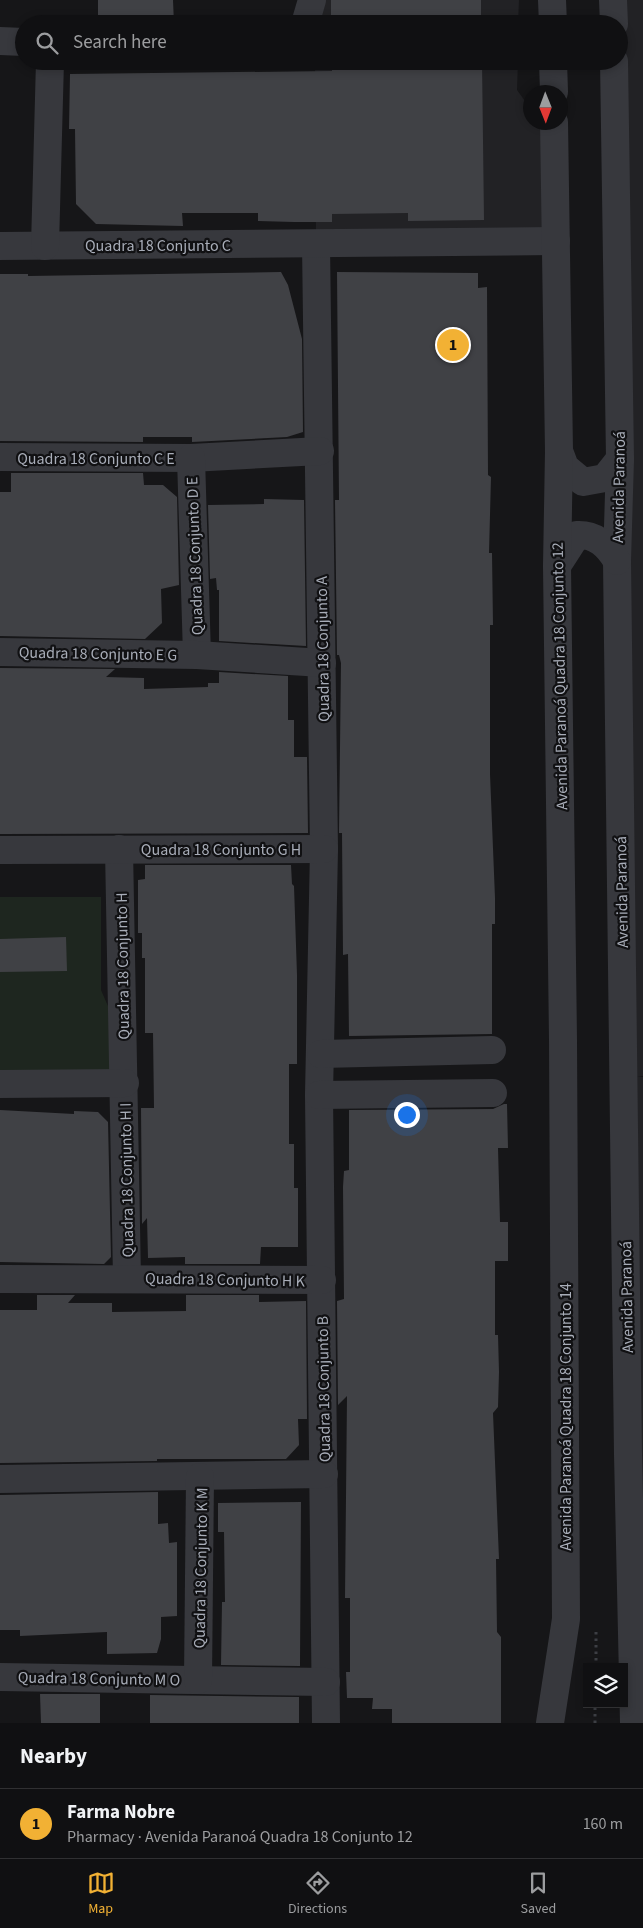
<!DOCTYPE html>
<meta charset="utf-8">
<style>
:root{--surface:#101012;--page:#19191b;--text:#f1f3f6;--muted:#9c9d9f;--line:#303032;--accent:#f2b134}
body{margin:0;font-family:"Source Sans 3",sans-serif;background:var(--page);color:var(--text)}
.controls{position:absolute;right:15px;bottom:15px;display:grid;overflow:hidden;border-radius:0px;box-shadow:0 2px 8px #0003}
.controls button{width:45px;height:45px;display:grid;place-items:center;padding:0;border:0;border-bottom:1px solid var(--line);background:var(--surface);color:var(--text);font:25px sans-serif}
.compass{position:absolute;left:523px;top:85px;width:45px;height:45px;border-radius:50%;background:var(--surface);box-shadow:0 2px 8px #0003;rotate:179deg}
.you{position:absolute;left:406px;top:1114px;width:18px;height:18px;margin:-12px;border:4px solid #fff;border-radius:50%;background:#1a73e8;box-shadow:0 0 0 8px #1a73e833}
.badge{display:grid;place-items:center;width:32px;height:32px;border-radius:50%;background:var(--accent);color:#111;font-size:16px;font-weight:700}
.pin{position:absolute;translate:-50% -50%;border:2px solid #fff;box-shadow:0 1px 5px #0006}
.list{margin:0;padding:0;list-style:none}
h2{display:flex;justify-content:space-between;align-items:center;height:65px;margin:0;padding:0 20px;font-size:21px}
h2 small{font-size:16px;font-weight:400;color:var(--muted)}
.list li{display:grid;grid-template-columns:32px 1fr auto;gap:15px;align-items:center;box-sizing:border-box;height:70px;padding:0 20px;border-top:1px solid var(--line)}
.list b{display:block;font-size:19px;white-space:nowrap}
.list p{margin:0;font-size:16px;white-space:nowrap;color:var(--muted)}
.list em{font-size:16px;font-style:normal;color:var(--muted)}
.icon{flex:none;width:28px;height:28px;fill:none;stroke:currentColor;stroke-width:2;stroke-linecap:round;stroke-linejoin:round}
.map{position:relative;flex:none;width:643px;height:1723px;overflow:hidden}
.search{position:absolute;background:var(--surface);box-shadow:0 2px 8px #0003;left:15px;right:15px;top:15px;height:55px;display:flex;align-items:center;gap:12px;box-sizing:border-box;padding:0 18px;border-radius:28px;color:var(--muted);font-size:19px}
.sheet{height:135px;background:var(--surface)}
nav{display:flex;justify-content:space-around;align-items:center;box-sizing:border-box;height:70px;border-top:1px solid var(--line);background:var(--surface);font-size:14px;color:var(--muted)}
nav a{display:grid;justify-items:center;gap:2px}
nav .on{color:var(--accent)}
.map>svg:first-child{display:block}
</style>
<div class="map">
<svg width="643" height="1723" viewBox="0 0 643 1723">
<rect width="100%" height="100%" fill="#161618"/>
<g fill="#222225">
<path d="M314 0H519L518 24H314Z"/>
<path d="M613 0H643V1076L637 1077H643V1723L619 24Z"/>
<path d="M315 61H518L517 90 530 108V122L541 123 546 242 316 244Z"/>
</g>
<path fill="#1e261f" d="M0 897H101V990L114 1020V1076H0Z"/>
<g fill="#404145">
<path d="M98 0H173L174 24H98Z"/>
<rect x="331" y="0" width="150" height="24"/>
<path d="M332 61H482L484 220 408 221V213L332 214V222H294L258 221V213H182L183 226 96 224 76 204 75 129H69L70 74 332 71Z"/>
<path d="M281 272 288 285 302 339 303 432 287 437 192 442V437H143V442L0 441V274H28V276Z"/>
<path d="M337 272 478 273V288L487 287 488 475 491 477 489 553H492L493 625H490V774L495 898V924H492V1034L349 1036 348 954 343 955 342 833H339L341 663 339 655H337L335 500H339Z"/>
<path d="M11 473H143L144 485H163L177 497 179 585 161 589 162 623 145 639 0 636V492H11Z"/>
<path d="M264 499 304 500 306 646 219 641V590H217L216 578 210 579 208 505 264 504Z"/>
<path d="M0 668 115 669 106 677 144 678V689L208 687V683H219V672L288 676V720H294V757H307L308 833 0 834Z"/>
<path d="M145 865H291L292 884 294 886 297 975V1064H289V1144H294V1188H298V1247H261L260 1264H185V1257L148 1258 147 1218 142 1224 141 1108H154L153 1033H145V958H142V933H138V880L145 879Z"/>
<path d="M66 937 67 971 0 972V939Z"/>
<path d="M504 1104H507L508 1148H498L500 1222H508V1261H495V1335H498L499 1372 498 1407 493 1413 499 1559H496L497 1632 501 1637V1723H392V1709H372L373 1698H347L346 1672H350V1598H345L347 1396 338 1405 337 1301 344 1299 343 1187 344 1171 349 1170V1110L493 1109Z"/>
<path d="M0 1110 74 1114V1111L98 1112 108 1122 111 1257 104 1264 0 1262Z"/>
<path d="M37 1295H75L68 1303H112V1312L186 1311V1295H259V1302L306 1301 307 1419H298L299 1445 286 1459H157V1461L0 1463V1310H37Z"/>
<path d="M158 1492V1524L168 1523 169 1543 177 1542V1616L161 1617V1639L157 1653 107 1654V1632L20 1636V1630H0V1495Z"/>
<path d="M301 1502 300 1666 221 1665 222 1602H225L224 1532H218V1503Z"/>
<path d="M40 1694H100V1723H41Z"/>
<path d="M150 1695 299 1697V1723H150Z"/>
</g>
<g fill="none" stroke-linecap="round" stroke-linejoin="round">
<g stroke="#3d3f44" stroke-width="3" stroke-dasharray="2.5 4" stroke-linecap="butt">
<path d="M596 1667V1632"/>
<path d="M595 1723V1704"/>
</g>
<g stroke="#37383d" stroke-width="28">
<path d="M552 0 553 24"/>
<path d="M613 0 614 24"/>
<path d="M305 24 312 0"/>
<path d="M0 41 24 42"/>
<path d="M553 61 554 92"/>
<path d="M614 61 620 459 617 561 628 1454 634 1723"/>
<path d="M316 244 324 849 319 1095 326 1723"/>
<path d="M0 246 556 241"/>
<path d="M45 246 50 61"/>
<path d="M559 451 565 467 583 482 605 478 620 459"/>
<path d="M0 457 191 458 320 451"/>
<path d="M191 458 197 655"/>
<path d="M557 566 577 535C596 534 608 546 617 561"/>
<path d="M0 652 197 655 322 663"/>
<path d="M119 849 127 1278"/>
<path d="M0 850 324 849"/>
<path d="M321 1054 492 1050"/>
<path d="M0 1084 125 1083"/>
<path d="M319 1095 493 1093"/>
<path d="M0 1279 322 1280"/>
<path d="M0 1479 324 1474"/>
<path d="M0 1677 326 1682"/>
<path d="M198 1680 200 1477"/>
<path d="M550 1723 566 1619 563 1040 557 566 559 451 554 122"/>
</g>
</g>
<g text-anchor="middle" stroke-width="4.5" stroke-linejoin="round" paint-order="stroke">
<g font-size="16" fill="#a8adb8" stroke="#111113">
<text x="158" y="251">Quadra 18 Conjunto C</text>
<text x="96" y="464">Quadra 18 Conjunto C E</text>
<text transform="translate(618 487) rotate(-89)" y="6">Avenida Paranoá</text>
<text transform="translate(194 556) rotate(-92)" y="6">Quadra 18 Conjunto D E</text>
<text transform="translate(322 649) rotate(-91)" y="6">Quadra 18 Conjunto A</text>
<text transform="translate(98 653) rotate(1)" y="6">Quadra 18 Conjunto E G</text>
<text transform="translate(559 676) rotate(-91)" y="6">Avenida Paranoá Quadra 18 Conjunto 12</text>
<text x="221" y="855">Quadra 18 Conjunto G H</text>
<text transform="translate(621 892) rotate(-91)" y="6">Avenida Paranoá</text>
<text transform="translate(122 966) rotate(-91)" y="6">Quadra 18 Conjunto H</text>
<text transform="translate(126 1180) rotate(-91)" y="6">Quadra 18 Conjunto H I</text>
<text transform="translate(225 1279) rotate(1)" y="6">Quadra 18 Conjunto H K</text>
<text transform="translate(626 1297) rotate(-91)" y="6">Avenida Paranoá</text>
<text transform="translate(323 1389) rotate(-91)" y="6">Quadra 18 Conjunto B</text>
<text transform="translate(565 1417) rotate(-90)" y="6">Avenida Paranoá Quadra 18 Conjunto 14</text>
<text transform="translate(200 1568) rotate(-89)" y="6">Quadra 18 Conjunto K M</text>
<text transform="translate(99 1678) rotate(1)" y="6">Quadra 18 Conjunto M O</text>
</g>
</g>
</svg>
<div class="controls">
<button><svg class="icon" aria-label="layers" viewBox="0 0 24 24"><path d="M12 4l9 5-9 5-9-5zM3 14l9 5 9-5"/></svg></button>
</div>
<svg class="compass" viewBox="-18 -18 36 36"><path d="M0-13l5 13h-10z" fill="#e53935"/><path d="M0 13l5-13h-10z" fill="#9c9d9f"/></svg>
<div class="you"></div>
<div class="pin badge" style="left:453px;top:345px">1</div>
<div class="search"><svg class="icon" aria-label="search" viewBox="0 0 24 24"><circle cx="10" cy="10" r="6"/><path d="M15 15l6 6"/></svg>Search here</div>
</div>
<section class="sheet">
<h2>Nearby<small></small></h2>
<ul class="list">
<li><span class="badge">1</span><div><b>Farma Nobre</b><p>Pharmacy · Avenida Paranoá Quadra 18 Conjunto 12</p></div><em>160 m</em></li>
</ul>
</section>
<nav>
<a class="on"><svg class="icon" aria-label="map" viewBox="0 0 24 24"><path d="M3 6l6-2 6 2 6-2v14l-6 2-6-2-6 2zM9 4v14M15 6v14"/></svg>Map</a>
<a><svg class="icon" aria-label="directions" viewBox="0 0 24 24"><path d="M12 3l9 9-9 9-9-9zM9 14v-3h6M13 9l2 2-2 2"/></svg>Directions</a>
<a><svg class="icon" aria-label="saved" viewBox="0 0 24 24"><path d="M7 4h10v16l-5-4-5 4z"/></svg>Saved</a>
</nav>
